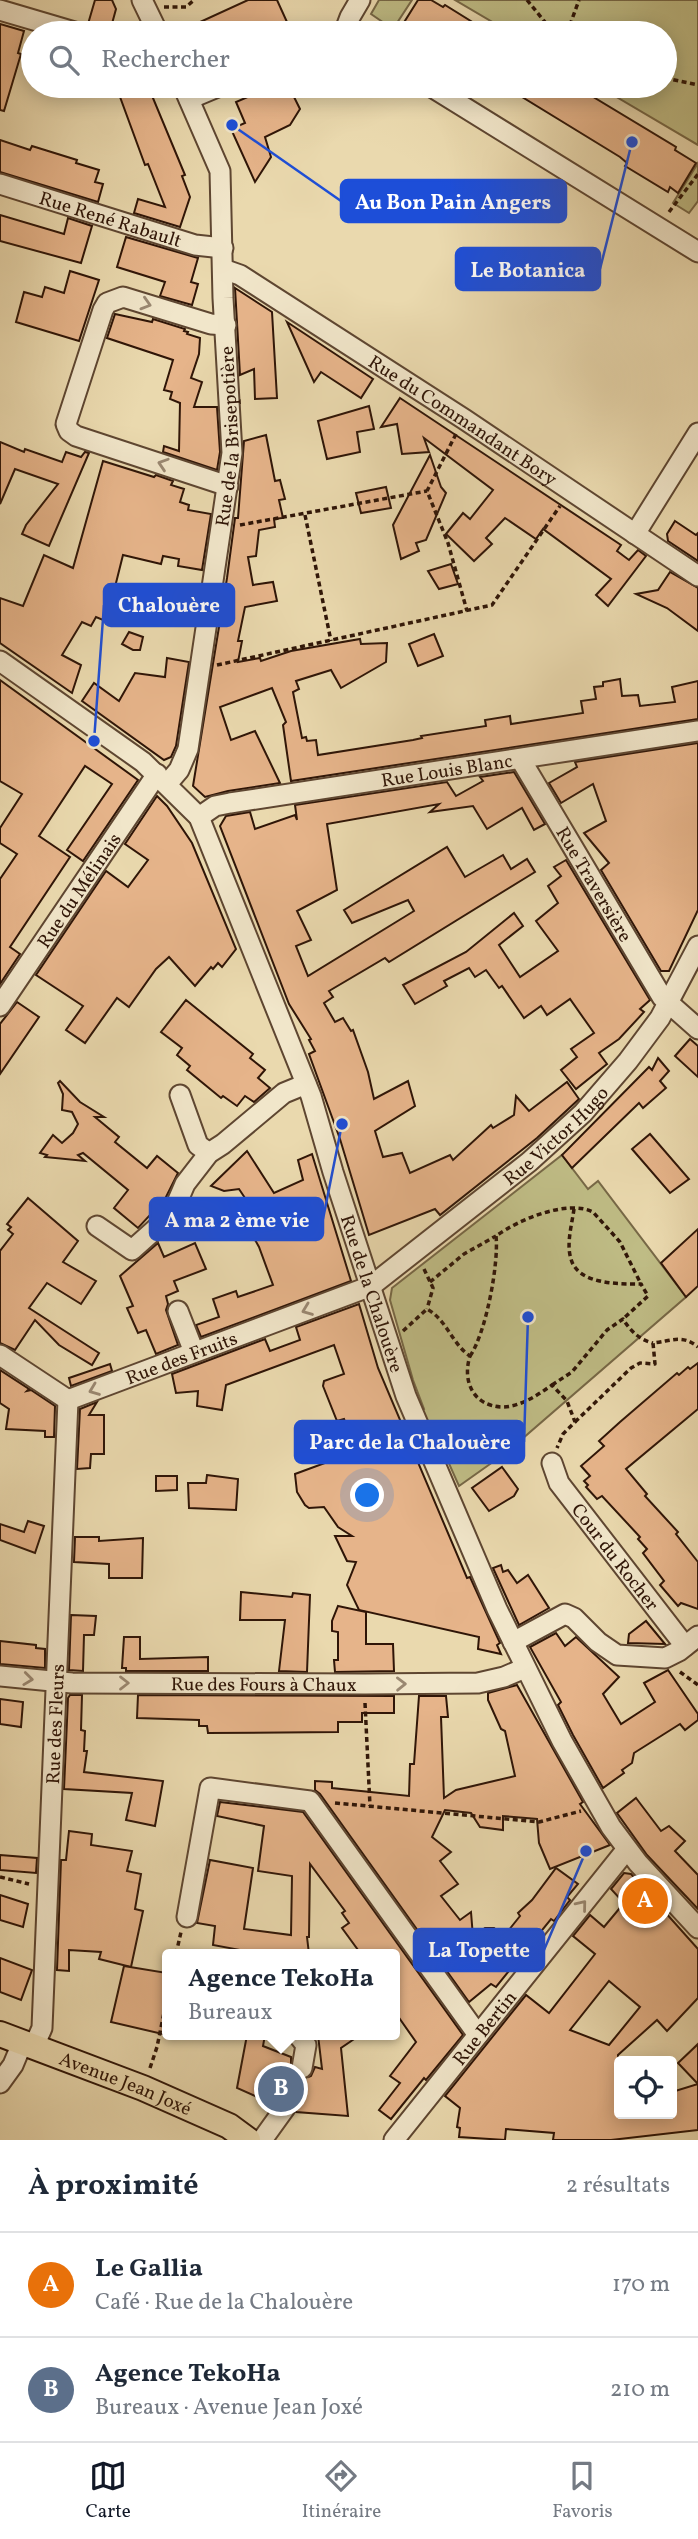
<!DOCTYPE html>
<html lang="fr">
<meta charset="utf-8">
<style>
:root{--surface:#fff;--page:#f6f6f7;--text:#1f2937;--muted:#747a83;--line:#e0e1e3;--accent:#111827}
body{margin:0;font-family:Vollkorn,serif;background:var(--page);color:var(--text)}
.controls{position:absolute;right:21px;bottom:21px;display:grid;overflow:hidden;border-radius:7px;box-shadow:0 4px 18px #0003}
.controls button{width:63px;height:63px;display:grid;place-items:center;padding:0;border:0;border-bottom:2px solid var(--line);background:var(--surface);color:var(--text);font:35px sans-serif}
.you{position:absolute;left:368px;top:1496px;width:24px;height:24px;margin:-18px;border:5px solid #fff;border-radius:50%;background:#1a73e8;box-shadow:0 0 0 10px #1a73e833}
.badge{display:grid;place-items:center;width:46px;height:46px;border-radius:50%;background:var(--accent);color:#fff;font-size:23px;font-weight:700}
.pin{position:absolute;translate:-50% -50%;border:4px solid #fff;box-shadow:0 2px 7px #0006}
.popup{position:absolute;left:162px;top:1949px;width:238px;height:91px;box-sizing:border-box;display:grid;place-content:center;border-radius:7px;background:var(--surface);filter:drop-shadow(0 2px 5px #0005);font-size:23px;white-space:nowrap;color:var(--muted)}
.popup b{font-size:26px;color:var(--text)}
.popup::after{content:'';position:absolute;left:50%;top:100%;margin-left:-14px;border:14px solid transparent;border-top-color:var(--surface)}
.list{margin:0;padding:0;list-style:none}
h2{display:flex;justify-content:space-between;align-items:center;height:91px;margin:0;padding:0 28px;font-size:30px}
h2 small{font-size:23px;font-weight:400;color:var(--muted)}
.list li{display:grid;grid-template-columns:46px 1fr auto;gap:21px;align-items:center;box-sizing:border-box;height:105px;padding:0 28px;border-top:2px solid var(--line)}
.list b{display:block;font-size:26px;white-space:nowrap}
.list p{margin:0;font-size:23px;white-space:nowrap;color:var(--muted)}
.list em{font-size:23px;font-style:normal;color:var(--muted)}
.icon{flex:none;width:38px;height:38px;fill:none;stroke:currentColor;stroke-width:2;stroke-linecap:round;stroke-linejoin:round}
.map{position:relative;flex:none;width:698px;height:2140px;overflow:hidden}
.search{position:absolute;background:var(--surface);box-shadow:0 4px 18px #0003;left:21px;right:21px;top:21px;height:77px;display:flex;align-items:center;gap:18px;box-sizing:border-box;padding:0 24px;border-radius:38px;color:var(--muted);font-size:26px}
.sheet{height:301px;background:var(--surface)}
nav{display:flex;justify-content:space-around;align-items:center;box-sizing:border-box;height:98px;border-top:2px solid var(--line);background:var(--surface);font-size:19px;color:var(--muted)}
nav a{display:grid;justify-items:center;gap:4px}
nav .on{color:var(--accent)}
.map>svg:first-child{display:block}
</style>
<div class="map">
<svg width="698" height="2140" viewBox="0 0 698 2140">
<rect width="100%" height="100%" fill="#ead9ae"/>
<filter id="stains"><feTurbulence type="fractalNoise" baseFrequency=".00286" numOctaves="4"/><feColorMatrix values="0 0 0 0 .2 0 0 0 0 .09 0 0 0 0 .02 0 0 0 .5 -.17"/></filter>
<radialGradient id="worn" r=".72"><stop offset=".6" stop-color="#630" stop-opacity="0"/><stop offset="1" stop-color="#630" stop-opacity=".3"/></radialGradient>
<g fill="#bfbc85" stroke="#776846" stroke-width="2">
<path d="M379 0H412L393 29 371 14Z"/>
<path d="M455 0H698V145L598 86H665V33H511Z"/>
<path d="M698 163V201L689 213 673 203Z"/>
<path d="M562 1155 588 1189 598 1181 686 1297 507 1452 459 1486 430 1421H427L422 1410 424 1409 413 1380 390 1300 392 1288Z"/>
</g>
<g fill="#e6b48a" stroke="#2f1507" stroke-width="2" fill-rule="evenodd">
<path d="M95 0H112L116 9 110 31 88 24Z"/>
<path d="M248 0H277L292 33H205L200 22Z"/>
<path d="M418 0H431L443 7 445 5 490 33H408L411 29 403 24Z"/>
<path d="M0 24 24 31 18 53 21 54 4 111 0 110Z"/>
<path d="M116 86H148L185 175 182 176 190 197 180 227 134 213 138 199 165 207 148 164 145 165Z"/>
<path d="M273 86H316L294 97 300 109 290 125 265 137 271 157 255 182 231 129 245 123 236 102Z"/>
<path d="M504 86H575L676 147 675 150 696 163 678 193 670 187 668 192 625 166 627 163 620 157Z"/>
<path d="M0 140 30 150 32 146 77 160 76 163 99 170 95 182 103 184 98 202 0 172Z"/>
<path d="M0 215 64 234 68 218 92 226 81 263 0 241Z"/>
<path d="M126 237 198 258 191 282 198 284 192 305 160 296 165 282 117 267Z"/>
<path d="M70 271 99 280 79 341 16 322 24 292 42 297 45 287 64 293Z"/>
<path d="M235 288 272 312 277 398 255 399 254 369 240 375Z"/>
<path d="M115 314 152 322 153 319 185 329 184 331 188 332 187 334 200 338 199 354 191 378 202 382 194 407H217L220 452 217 470 163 452 164 446 179 451 180 403 170 399 172 392 164 390 173 360 107 338Z"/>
<path d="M287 322 373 379 361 398 321 372 314 382Z"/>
<path d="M400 398 621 545 617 551 629 560 638 550 646 556 608 606 596 595 611 579 543 529 536 539 505 518 486 538 492 544 474 561 446 534 463 513 470 519 493 490 424 438 429 452 402 454 397 424 381 427Z"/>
<path d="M369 406 374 429 357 432 360 452 327 459 318 421Z"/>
<path d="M266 435 275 481 280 480 285 499 279 500 283 518 274 519 275 527 259 530 256 556 248 557 253 585 273 582 277 601 245 607 238 641H242L238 662 260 658 261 661 291 651 360 639 361 644 387 643 386 662 341 688 331 670 296 681 299 689 293 692 302 738 306 737 307 741 316 740 318 755 413 740 422 738 421 736 486 726 485 720 510 716 511 724 583 713 581 701 596 699 594 687 603 686V682L620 679 622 696 638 695 640 706 675 702 672 687 698 681V719L291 781 283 725 286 722 272 688 220 707 231 740 255 731 280 783 228 791 205 797 193 786 227 578 235 518H238L244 441Z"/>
<path d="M0 442 24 452 25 449 62 462 66 452 81 457 85 452 89 453 49 546 22 534 26 525 58 484 15 469 0 504Z"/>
<path d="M430 455 441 487 446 493 426 540 416 543 419 551 401 559 393 525Z"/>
<path d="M103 461 154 477 156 475 173 481 171 485 184 489 180 502 189 505 188 510 211 514 202 570 178 566 179 559 163 556 161 564 123 555 113 595 103 620 96 617 91 626 82 622 62 655 81 665 72 693 0 643V598L23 606 44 555 73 568Z"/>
<path d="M386 487 391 508 361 513 356 493Z"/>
<path d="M675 521 696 535 698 533V561L668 541 667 534Z"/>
<path d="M451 564 458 584 439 589 428 571Z"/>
<path d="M670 572 698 588V631L667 608 636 594 658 590Z"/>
<path d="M129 632 143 637 140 650H133L122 644Z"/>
<path d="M434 634 443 656 418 666 409 644Z"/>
<path d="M167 658 189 662 176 746 171 757 164 760 82 701 94 683 119 701 135 673 165 677Z"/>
<path d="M0 680 138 780 83 861 67 850 112 784 85 766 39 836 70 857 10 947 20 954 0 984V879L17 854 0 843V828L22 794 0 781Z"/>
<path d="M698 743V910L669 971H661L601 870 609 863 584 833 606 821 593 784 561 803 549 783 577 767 575 762Z"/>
<path d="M514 772 545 824 534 830 522 808 487 829 473 806 430 812 439 804 327 824 337 890 297 911 311 940 296 946 308 976 414 911 408 900 352 923 344 910 447 847 465 877 503 855 511 869 527 859 535 872 389 962 385 958 329 991 333 997 324 1003 335 1022 343 1018 351 1031 353 1030 368 1072 374 1099 408 1081 415 1106 375 1131 383 1157 402 1153 410 1173 450 1155 453 1160 491 1125 493 1128 514 1115 516 1096 529 1111 567 1082 579 1099 537 1138 440 1215 435 1209 369 1235 340 1139 309 1054 315 1051 309 1040 311 1039 289 1004 220 826 226 816 250 812 255 829 295 815 297 820 295 805 447 782 456 796 483 781 480 777Z"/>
<path d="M157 796 167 806 192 843 236 949 222 967 218 963 213 969 211 967 195 986 169 957 156 969 129 1007 117 998 85 1043 66 1030 83 1006 36 975 106 871 128 887 148 860 125 844Z"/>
<path d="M566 860 650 1000 640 1009 644 1012 619 1039 599 1053 607 1064 576 1089 561 1070 577 1057 571 1049 594 1033 570 999 547 1015 541 1006 524 1018 502 986 499 988 486 970 475 977 469 968 444 981 447 986 415 1004 403 985 466 952 514 913 523 926 499 945 520 977 558 951 536 921 558 903 548 886 561 876 554 867Z"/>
<path d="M186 1000 253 1054 250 1058 265 1070 258 1078 270 1088 254 1102 245 1096 237 1106 223 1096 221 1098 187 1070 190 1066 177 1055 182 1048 161 1032Z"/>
<path d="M17 1002 39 1017 0 1074V1024Z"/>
<path d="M690 1039 698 1046V1077L675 1056Z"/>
<path d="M658 1058 669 1071 660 1081 666 1088 643 1108 639 1103 572 1168 562 1155 649 1067 652 1070Z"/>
<path d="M60 1081 80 1102 104 1117H95L119 1137 115 1142 147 1168 157 1156 178 1173 165 1199 138 1228 114 1208 128 1190 83 1153 78 1155 85 1161 45 1157 47 1155 40 1153 53 1135 62 1143 73 1133 78 1124 72 1112 62 1110 63 1094 58 1083Z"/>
<path d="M650 1134 689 1179 670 1193 632 1149Z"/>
<path d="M247 1151 274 1193 303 1180 298 1160 312 1154 351 1281 201 1337 196 1325 219 1317 213 1299 236 1291 238 1297 273 1285 259 1247 244 1220 255 1213 239 1189 224 1191 211 1186Z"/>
<path d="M28 1198 78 1241 63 1262 96 1281 81 1304 47 1283 29 1308 99 1353 92 1365 59 1345 35 1320 15 1350 0 1343V1251L13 1234 8 1230 11 1227 7 1224Z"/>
<path d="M698 1229V1286L686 1297 661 1263Z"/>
<path d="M158 1243 164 1257 195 1243 206 1269 174 1281 178 1291 166 1296 168 1304 166 1310 178 1345 156 1354 146 1330 138 1333 127 1308 133 1306 120 1276Z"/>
<path d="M359 1304 378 1368 467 1578 470 1577 500 1643 497 1645 501 1654 478 1649 479 1637 359 1610 347 1585 356 1562 347 1561 335 1536H352L338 1527 324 1507 309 1508 305 1505 297 1492 295 1474 344 1456 343 1454 355 1448 344 1419 337 1421 323 1386 324 1381 344 1374 334 1345 226 1385 222 1410 197 1406 198 1391 176 1393 172 1374 265 1339 270 1351 300 1340 296 1327Z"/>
<path d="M698 1363V1409L626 1469 647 1494 645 1496 678 1532 676 1534 698 1562V1609L681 1603 678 1606 660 1585 664 1581 643 1553 647 1549 638 1539 640 1537 602 1496 597 1499 586 1487 588 1485 584 1481 590 1476 581 1466 604 1446 599 1441 620 1422 677 1373 679 1375 688 1367 690 1369Z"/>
<path d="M110 1364 112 1371 71 1386 69 1378Z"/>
<path d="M0 1370 29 1389 27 1391 31 1390 55 1406 54 1437H45V1431L6 1429 9 1409 0 1403Z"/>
<path d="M97 1402 89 1415H104V1454H91L90 1468 77 1469 80 1409Z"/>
<path d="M502 1467 518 1489 514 1496 489 1511 472 1488Z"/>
<path d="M207 1475 238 1479 236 1510 189 1508 188 1483H206Z"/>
<path d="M156 1476H177V1490L156 1491Z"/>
<path d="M28 1521 44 1526 35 1553 0 1540V1524L24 1532Z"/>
<path d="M75 1537H99V1541L143 1538 142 1578H109V1564L74 1562Z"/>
<path d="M501 1565 503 1572 508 1570 517 1583 528 1575 549 1608 519 1625 493 1568Z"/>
<path d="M241 1592 292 1597 293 1593 310 1595 307 1672 279 1671 285 1620H240Z"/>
<path d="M338 1606 366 1612V1644H393L394 1671 335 1672 334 1660H338V1632L332 1631V1621Z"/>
<path d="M71 1615 96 1616 94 1635H84L83 1671 69 1670Z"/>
<path d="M646 1621 665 1644 628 1643 629 1634Z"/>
<path d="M556 1633 565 1646 576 1637 619 1677 603 1694 621 1724 655 1702 644 1683 668 1670 698 1714V1720L685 1730 680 1724 634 1753 632 1763 622 1770 624 1773 603 1788 573 1735 558 1705 561 1702 530 1647Z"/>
<path d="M124 1637H140V1659L208 1657V1671H126V1668H122Z"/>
<path d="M0 1641 36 1645V1648L45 1649V1668L0 1664Z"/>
<path d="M517 1685 583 1802 580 1804 610 1845 550 1869 539 1843 537 1819 503 1816V1830L480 1827 471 1813 445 1810 432 1837 451 1852 440 1861 458 1884 441 1896 460 1920 471 1912 473 1937 485 1928H494L504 1936 520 1916 518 1913 532 1900 556 1868 578 1884 567 1897 570 1900 554 1921 551 1919 496 1987 491 1984 469 2002 320 1794 315 1790V1781L332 1782V1788L409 1796 410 1764H414L419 1696H446L448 1717H441L444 1798 456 1790 515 1776 505 1731 501 1729 488 1700V1693Z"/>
<path d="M70 1695H82L81 1730 85 1731 84 1751H87L84 1772 163 1781 155 1826 126 1820 132 1793 64 1789 68 1698Z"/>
<path d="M138 1695 394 1696V1713H362V1722H338V1732L208 1733 207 1726H199V1720L137 1718Z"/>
<path d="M0 1699 23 1702 21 1727 0 1724Z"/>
<path d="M636 1798 661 1831 669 1826 685 1841 675 1851 698 1875V1909L647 1855 617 1813Z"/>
<path d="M220 1802 303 1812 463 2035 426 2080 424 2078 391 2119 379 2110 400 2083 390 2076 416 2042 395 2012V1954H361L342 1928 349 1923 342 1913 345 1911 310 1864 309 1937H307L309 1954H262L213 1945 215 1926 197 1923 210 1860 253 1868 244 1929 291 1935 292 1876 258 1871 264 1826 217 1816Z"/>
<path d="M69 1831 92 1834 91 1845 132 1851 127 1871 141 1874 135 1909 143 1911 131 1967 99 1959 101 1952 69 1950V1971L57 1970 61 1860H66Z"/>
<path d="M0 1855 37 1858 36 1873 0 1870Z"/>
<path d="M624 1873 631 1874 698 1949V1998L667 2031 657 2020 618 2055 619 2114H672V2092L698 2084 678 2063 698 2044V2130L611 2140H553L554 2133 506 2129 505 2140 459 2137 460 2128 457 2127 460 2108 445 2096 526 1995 549 2013 595 1954 573 1936 590 1915 604 1927 624 1903 611 1889ZM609 1981 640 2007 609 2045 570 2030Z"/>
<path d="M0 1895 28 1904 23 1927 0 1920Z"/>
<path d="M0 1958 32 1970 21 2000 0 1992Z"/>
<path d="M124 1966 167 1973V2035L111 2022Z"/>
<path d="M247 2035H265L263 2046 291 2057V2073L301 2080 311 2076 315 2067 322 2069 318 2035H360L341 2048 348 2116 296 2112V2104L292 2098 281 2097 273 2104 237 2088Z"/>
</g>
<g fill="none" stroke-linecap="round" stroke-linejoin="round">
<path stroke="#c5b28d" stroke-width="19" stroke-dasharray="19 10" stroke-linecap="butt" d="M285 2108 302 2068"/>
<g stroke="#5e4631" stroke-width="23">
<g id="minor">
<path d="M142 0 158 33"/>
<path d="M0 10 78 33"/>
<path d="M344 33 350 17 360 0"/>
<path d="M430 86 698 252"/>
<path d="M189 99 220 86"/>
<path id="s1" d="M0 184 195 245 223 248"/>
<path id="s2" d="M223 269 240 275 464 419 698 576"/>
<path d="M226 325 211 324 123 297 107 303 103 310 66 424 69 431 76 436 228 486"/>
<path d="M635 534 698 433"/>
<path id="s3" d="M0 661 143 762 199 817 311 1096 333 1172 406 1396 497 1609 562 1741 611 1827 638 1863 698 1928"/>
<path id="s4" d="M521 760 662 997 698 1029"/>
<path id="s5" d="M167 784 179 770 188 749 232 453 223 298 220 171 183 86"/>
<path id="s6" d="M199 817 215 806 230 803 698 731"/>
<path id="s7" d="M0 1006 157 774"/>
<path d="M180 1095 198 1145 209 1153"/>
<path d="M97 1226 132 1250 160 1225 176 1205 185 1184 209 1153 223 1144 284 1093 306 1084"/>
<path d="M178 1311 194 1352"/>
<path d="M0 1355 68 1400"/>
<path id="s8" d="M68 1400 371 1286 529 1162 583 1113 628 1061 660 1018 698 946"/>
<path id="s9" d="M552 1463 559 1483 685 1646"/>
<path d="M513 1642 565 1614 574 1618 598 1642 617 1655 665 1658 679 1651 698 1636"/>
<path id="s10" d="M0 1676 72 1683 365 1684 478 1683 504 1677 525 1668"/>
<path d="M187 1917 210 1788 310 1801 478 2035"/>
<path d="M298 2035 306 2045 302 2068"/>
<path id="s11" d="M34 2046 42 2028 68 1400"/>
<path d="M0 2083 13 2065 23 2041"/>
<path d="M262 2140 285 2108"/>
<path id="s12" d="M394 2140 627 1849"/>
</g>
</g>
<g stroke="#2f1507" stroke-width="28">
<g id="major">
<path id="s13" d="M0 2034 143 2088 229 2126 248 2140"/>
</g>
</g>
<g stroke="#2f1507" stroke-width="3.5" stroke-dasharray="5 3.5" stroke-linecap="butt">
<path d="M527 0 554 33"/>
<path d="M164 7H186L194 0"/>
<path d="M567 33 579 0"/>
<path d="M665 78 698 85"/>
<path d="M669 212 698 174"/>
<path d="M456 434 427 491 448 543 467 611"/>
<path d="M305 515 331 641"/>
<path d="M240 525 427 491"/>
<path d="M217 665 492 605 560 506"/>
<path d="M574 1209C572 1224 566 1244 571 1259 578 1285 620 1284 641 1284L648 1296 623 1319"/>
<path d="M424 1269 433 1288 427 1309"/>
<path d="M430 1282 464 1254 496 1236"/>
<path d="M403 1331 427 1309C447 1320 452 1344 470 1356 462 1381 473 1406 502 1407 520 1407 538 1395 552 1385L567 1401 575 1422 563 1434 557 1448"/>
<path d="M470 1356C486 1333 499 1263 496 1236 518 1220 567 1199 593 1212L620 1242 641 1284"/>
<path d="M552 1385 572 1372 607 1330 623 1319C630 1330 639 1340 653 1343"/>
<path d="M575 1422 631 1368 640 1363 655 1364 653 1343C672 1341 682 1334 698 1347"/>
<path d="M680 1672 698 1685"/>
<path d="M365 1703 370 1806"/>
<path d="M335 1803 539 1822 581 1811"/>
<path d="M0 1877 29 1884"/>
<path d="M176 1954 181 1932"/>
<path d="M150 2068 157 2047 167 1998"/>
</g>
<use href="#minor" stroke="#f1e6ca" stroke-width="19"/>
<use href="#major" stroke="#ead9ae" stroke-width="24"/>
</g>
<defs><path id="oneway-chevron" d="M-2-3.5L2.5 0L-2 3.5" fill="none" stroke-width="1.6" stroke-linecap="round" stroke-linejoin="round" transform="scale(1.75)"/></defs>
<g stroke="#9a8872">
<use href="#oneway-chevron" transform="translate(146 304) rotate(17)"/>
<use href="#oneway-chevron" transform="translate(163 464) rotate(-162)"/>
<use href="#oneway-chevron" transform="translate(307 1310) rotate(159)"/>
<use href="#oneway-chevron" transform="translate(94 1390) rotate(159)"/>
<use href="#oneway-chevron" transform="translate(28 1679) rotate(7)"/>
<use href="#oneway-chevron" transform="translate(124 1683)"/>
<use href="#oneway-chevron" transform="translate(401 1684) rotate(-1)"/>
<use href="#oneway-chevron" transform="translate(582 1905) rotate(-51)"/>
</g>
<g text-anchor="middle" stroke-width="6" stroke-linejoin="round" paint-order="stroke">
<g font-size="19" fill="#2f1507" stroke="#f1e6ca">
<text dy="7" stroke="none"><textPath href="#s1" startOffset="116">Rue René Rabault</textPath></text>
<text dy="7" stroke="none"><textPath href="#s2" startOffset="284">Rue du Commandant Bory</textPath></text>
<text dy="7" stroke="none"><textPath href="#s5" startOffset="357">Rue de la Brisepotière</textPath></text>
<text dy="7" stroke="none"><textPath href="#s6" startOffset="254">Rue Louis Blanc</textPath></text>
<text dy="7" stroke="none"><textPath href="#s4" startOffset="144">Rue Traversière</textPath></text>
<text dy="7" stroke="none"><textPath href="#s7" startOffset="140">Rue du Mélinais</textPath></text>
<text dy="7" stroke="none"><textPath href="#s8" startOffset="562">Rue Victor Hugo</textPath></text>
<text dy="7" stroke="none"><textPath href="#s3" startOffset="761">Rue de la Chalouère</textPath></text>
<text dy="7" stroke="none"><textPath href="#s8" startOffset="121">Rue des Fruits</textPath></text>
<text dy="7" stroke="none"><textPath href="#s9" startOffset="114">Cour du Rocher</textPath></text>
<text dy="7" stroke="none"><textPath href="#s10" startOffset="264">Rue des Fours à Chaux</textPath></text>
<text dy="7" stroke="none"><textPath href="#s11" startOffset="324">Rue des Fleurs</textPath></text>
<text dy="7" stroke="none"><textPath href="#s12" startOffset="144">Rue Bertin</textPath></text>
<text dy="7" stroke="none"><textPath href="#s13" startOffset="135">Avenue Jean Joxé</textPath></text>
</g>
</g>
<path fill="none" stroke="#1d4ed8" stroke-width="2.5" d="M232 125L341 201M632 142L600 269M94 741L104 605M342 1124L323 1219M528 1317L524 1442M586 1851L544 1950"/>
<g fill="#1d4ed8" stroke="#f1e6ca" stroke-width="2.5">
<circle cx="232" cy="125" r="7"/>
<circle cx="632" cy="142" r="7"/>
<circle cx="94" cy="741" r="7"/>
<circle cx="342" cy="1124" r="7"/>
<circle cx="528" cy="1317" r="7"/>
<circle cx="586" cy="1851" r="7"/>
</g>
<g fill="#1d4ed8" stroke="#1d4ed8" stroke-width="2.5">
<rect x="341" y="180" width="225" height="42" rx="7"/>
<rect x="456" y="248" width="144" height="42" rx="7"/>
<rect x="104" y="584" width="130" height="42" rx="7"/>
<rect x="150" y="1198" width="173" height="42" rx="7"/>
<rect x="295" y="1421" width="229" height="42" rx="7"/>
<rect x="414" y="1929" width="130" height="42" rx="7"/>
</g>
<g font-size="21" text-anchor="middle" font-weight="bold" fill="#fff">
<text x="453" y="209">Au Bon Pain Angers</text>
<text x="528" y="277">Le Botanica</text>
<text x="169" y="612">Chalouère</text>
<text x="237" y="1227">A ma 2 ème vie</text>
<text x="410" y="1449">Parc de la Chalouère</text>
<text x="479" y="1957">La Topette</text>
</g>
<rect width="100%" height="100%" filter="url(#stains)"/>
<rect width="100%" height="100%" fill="url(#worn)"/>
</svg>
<div class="controls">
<button><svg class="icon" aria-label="locate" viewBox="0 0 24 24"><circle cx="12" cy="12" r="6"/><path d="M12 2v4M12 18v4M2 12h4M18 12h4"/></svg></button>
</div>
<div class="you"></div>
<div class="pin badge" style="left:645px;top:1901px;background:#e8710a">A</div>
<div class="pin badge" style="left:281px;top:2089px;background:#5c6f8a">B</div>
<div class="popup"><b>Agence TekoHa</b>Bureaux</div>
<div class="search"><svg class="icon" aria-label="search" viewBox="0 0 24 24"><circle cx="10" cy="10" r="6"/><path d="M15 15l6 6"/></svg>Rechercher</div>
</div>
<section class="sheet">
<h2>À proximité<small>2 résultats</small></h2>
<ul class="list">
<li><span class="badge" style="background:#e8710a">A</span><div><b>Le Gallia</b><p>Café · Rue de la Chalouère</p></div><em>170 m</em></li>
<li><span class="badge" style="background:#5c6f8a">B</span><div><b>Agence TekoHa</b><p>Bureaux · Avenue Jean Joxé</p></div><em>210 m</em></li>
</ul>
</section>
<nav>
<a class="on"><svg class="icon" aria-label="map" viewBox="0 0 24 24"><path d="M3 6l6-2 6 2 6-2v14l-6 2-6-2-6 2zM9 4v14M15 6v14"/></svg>Carte</a>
<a><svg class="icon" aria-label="directions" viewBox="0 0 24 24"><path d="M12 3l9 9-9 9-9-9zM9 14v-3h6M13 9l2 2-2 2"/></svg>Itinéraire</a>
<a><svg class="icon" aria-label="saved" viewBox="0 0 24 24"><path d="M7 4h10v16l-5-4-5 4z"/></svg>Favoris</a>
</nav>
